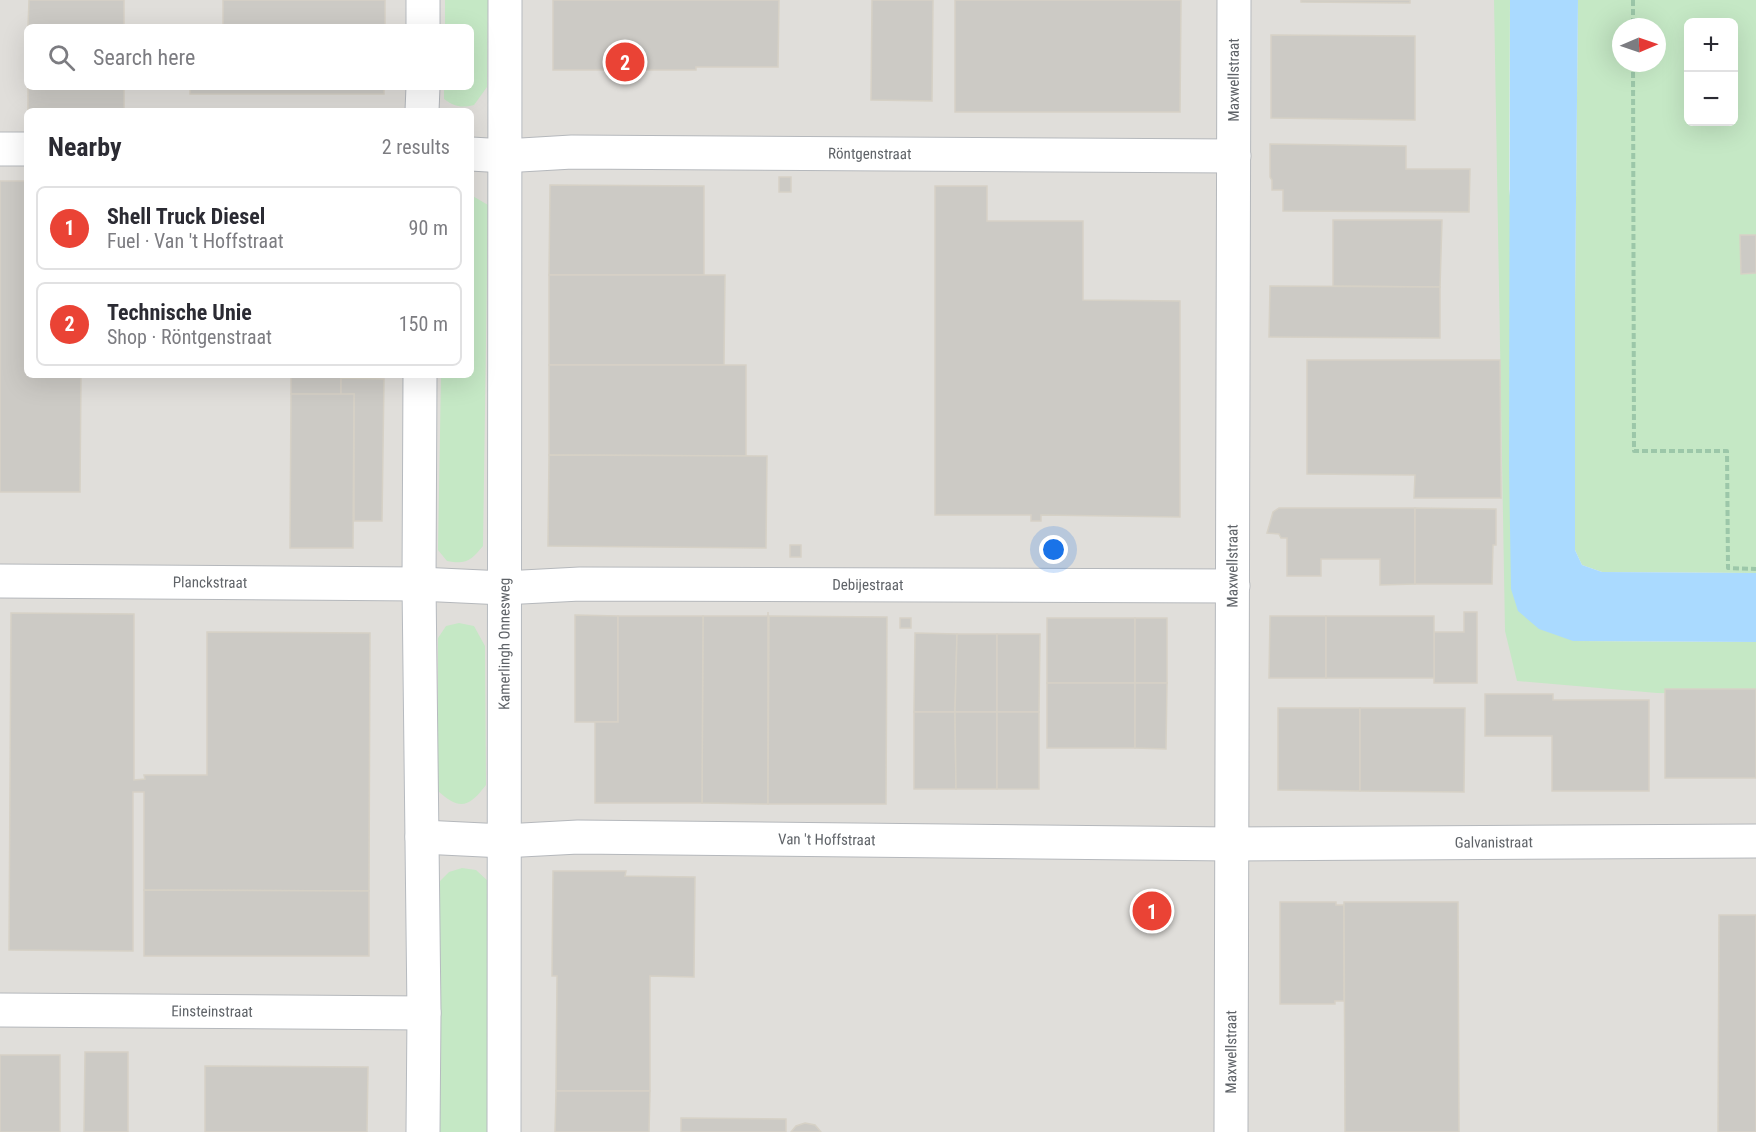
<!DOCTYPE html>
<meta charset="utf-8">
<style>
:root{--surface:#fff;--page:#f2f2f3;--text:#2b2b33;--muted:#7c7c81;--line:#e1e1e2;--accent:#ea4335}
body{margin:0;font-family:"Roboto Condensed",sans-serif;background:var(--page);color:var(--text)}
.controls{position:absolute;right:18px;top:18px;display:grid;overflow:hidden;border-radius:9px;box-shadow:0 6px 24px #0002}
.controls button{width:54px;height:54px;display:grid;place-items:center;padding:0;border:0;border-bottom:2px solid var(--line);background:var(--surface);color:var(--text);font:30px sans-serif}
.compass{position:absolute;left:1612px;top:18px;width:54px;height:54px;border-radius:50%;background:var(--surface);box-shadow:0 6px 24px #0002;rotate:88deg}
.you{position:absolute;left:1054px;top:550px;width:21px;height:21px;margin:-15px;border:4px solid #fff;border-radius:50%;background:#1a73e8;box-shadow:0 0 0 9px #1a73e833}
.badge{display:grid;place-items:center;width:39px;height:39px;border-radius:50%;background:var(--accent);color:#fff;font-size:20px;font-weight:700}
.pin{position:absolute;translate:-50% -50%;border:3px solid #fff;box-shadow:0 2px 6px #0006}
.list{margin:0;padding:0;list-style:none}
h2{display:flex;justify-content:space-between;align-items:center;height:78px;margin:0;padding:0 24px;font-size:26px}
h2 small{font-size:20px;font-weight:400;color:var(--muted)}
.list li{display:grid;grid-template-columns:39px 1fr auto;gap:18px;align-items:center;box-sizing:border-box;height:84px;margin:0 12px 12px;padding:0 12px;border:2px solid var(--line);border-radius:9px}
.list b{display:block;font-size:22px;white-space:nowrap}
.list p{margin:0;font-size:20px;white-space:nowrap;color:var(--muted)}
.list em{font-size:20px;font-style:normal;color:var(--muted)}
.icon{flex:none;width:33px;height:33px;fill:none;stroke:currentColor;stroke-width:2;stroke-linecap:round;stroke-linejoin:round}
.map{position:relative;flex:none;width:1756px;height:1132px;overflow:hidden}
.search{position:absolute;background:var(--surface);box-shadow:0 6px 24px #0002;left:24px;top:24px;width:450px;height:66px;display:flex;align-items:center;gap:15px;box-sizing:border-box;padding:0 21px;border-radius:9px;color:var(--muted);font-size:22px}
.panel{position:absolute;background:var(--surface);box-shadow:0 6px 24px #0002;left:24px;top:108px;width:450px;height:270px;border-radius:9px}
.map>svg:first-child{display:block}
</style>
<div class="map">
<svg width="1756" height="1132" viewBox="0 0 1756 1132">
<rect width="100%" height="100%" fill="#f1efe8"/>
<path fill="#e0deda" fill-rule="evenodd" d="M0 0H1501L1521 662 1756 668V1132H0ZM27 27H471V87H27ZM27 111H471V375H27Z"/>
<g fill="#c5e8c5" fill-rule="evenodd">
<path d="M445 0H488L487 87 474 105C461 108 455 107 444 99V87H471V27H445Z"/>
<path d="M1494 0H1510L1509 189 1573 641 1756 642V695L1657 693 1517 681 1505 631Z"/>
<path d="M1578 0H1756V573L1602 572 1582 565 1575 550V303ZM1688 22H1734V122H1688ZM1621 27H1657V63H1621Z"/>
<path d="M471 195 488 205 483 546C471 560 467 565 447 561L438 550 441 375H471Z"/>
<path d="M459 623 474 626 485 646 486 785C469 807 460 811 438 791V638L446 626Z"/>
<path d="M462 868 476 870 489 882 492 1132H438V883L449 872Z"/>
</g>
<path fill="#aadaff" d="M1510 0H1578L1575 303V550L1582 565 1602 572 1756 573V642L1573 641 1539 629 1518 611 1511 589 1509 466Z"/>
<g fill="#cccac5" stroke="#d6d1c6" stroke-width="1.5">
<path d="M29 0H124V27H28Z"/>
<rect x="223" y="0" width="162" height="27"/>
<path d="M553 0H779L778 67H696V70H553Z"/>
<path d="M872 0H933L932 101 871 100Z"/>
<path d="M955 0H1181L1180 112H955Z"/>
<path d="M1301 0H1410V3L1301 2Z"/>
<path d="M1271 35 1415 36V120L1271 118Z"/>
<rect x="28" y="87" width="96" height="24"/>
<rect x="190" y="87" width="194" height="7"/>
<path d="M1270 144 1406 146V169H1470L1469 212 1283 211V190H1272V180L1270 177Z"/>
<rect x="779" y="177" width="12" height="15"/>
<path d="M0 181H27V375H81L80 492H0Z"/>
<path d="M550 185 704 186V275H549Z"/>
<path d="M935 186H987V221H1083V300L1180 301V517L1041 515V521H1031V515H935Z"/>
<path d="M1333 220H1442L1440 287 1333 286Z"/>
<path d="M1740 235H1756V273L1741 274Z"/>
<path d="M549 275H725L724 365H549Z"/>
<path d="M1270 286 1440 287V338L1269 337Z"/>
<path d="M1307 360H1500L1501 498H1414L1415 475 1307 474Z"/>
<path d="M549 365H746V456L549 455Z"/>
<path d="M291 375H341V395L291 394Z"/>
<rect x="341" y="375" width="34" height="3"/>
<path d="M341 378 384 379 382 521H354V394L341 395Z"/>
<path d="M291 394H354L353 548H290Z"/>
<path d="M549 455 767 456 766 548 548 546Z"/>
<path d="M1279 508H1415V584L1380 585V559H1321V576H1287V538H1281L1279 534 1267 533 1273 512Z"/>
<path d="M1415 508 1496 509V545H1493L1492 584H1415Z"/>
<rect x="790" y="545" width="11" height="12"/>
<path d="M768 612V804L702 803 703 616H768Z"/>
<path d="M1464 612H1477V683H1434V632H1464Z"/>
<path d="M11 613 134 614V780L145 779 144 775H207V632L370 633 369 891 144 890V792H133V951L9 950Z"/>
<path d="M575 615 618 616V722H575Z"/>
<path d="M618 616H703L702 803H595V722H618Z"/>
<path d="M769 616 887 617 886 804H768Z"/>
<path d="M1270 616H1326V678H1269Z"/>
<rect x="1326" y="616" width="108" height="62"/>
<rect x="900" y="618" width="11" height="10"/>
<rect x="1047" y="618" width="88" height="65"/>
<rect x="1135" y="618" width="32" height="65"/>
<path d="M915 633 957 634 955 712H914Z"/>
<path d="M957 634H997V712H955Z"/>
<path d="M997 634H1040L1039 712H997Z"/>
<rect x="1047" y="683" width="88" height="65"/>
<path d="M1135 683H1167L1166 749 1135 748Z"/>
<rect x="1665" y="689" width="91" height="89"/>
<path d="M1485 694H1553V700H1649V791H1552V736H1485Z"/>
<path d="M1278 708H1360V791L1278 790Z"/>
<path d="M1360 708H1465L1464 792 1360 791Z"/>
<path d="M914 712H955L956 789H914Z"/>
<path d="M955 712H997V789H956Z"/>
<rect x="997" y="712" width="42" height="77"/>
<path d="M553 871H626L625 876 695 877 694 977 650 976V1091H556L557 976H552Z"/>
<path d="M144 890 369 891V956H144Z"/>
<path d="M1280 902H1336V905H1344V1001H1335V1004H1280Z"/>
<path d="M1344 902H1458L1459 1132H1345Z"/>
<path d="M1719 915H1756V1132H1718Z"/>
<path d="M85 1052H128V1132H84Z"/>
<rect x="0" y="1055" width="60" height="77"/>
<path d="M205 1066 368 1067 367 1132H205Z"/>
<path d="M556 1091H650L649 1132H555Z"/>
<path d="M681 1118 786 1119V1132H681Z"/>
<path d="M805 1123 815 1125 821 1132H791L796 1126Z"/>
</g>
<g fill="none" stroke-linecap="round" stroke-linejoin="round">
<g stroke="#b5b8bc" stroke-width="35">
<g id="street">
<path d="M0 149H27"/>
<path id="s1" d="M471 154 505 156 572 152 1234 156"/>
<path id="s2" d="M0 581 419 584 504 588 580 584 1233 586"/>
<path id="s3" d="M422 837 504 841 578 837 1231 844 1756 841"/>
<path id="s4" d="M0 1010 424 1013"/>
<path id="s5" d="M1231 1132 1234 0"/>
</g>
</g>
<g stroke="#b6babf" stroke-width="35">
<g id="secondary">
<path d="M423 27V0"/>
<path d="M422 111 423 87"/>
<path d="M420 375 419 584 424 1013 423 1132"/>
<path id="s6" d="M504 1132 505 0"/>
</g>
</g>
<g stroke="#9cc7a9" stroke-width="4" stroke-dasharray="6 3" stroke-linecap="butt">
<path d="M1633 0V27"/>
<path d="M1633 63 1634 451H1727L1728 568 1756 569"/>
</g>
<use href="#street" stroke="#fff" stroke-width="33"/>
<use href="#secondary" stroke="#fff" stroke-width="33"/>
</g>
<g text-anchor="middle" stroke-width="4.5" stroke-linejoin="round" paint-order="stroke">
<g font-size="15" fill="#5f6368" stroke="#fff">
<text dy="5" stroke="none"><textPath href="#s5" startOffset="1052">Maxwellstraat</textPath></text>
<text dy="5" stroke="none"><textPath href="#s1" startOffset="399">Röntgenstraat</textPath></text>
<text dy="5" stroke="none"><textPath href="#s5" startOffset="566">Maxwellstraat</textPath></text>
<text dy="5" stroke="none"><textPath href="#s2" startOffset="210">Planckstraat</textPath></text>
<text dy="5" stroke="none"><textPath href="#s2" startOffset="868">Debijestraat</textPath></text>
<text dy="5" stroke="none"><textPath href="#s6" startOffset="488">Kamerlingh Onnesweg</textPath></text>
<text dy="5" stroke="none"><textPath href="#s3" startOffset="405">Van 't Hoffstraat</textPath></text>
<text dy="5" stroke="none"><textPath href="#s3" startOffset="1072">Galvanistraat</textPath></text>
<text dy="5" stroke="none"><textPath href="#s4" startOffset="212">Einsteinstraat</textPath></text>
<text dy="5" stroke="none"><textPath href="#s5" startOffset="80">Maxwellstraat</textPath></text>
</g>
</g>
</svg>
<div class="controls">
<button>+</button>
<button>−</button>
</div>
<svg class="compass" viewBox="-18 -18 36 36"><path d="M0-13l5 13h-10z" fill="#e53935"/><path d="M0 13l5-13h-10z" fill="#7c7c81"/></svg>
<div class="you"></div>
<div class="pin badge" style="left:1152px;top:911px">1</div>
<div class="pin badge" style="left:625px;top:62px">2</div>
<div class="search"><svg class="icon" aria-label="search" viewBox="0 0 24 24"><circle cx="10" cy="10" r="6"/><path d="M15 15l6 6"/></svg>Search here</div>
<section class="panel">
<h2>Nearby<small>2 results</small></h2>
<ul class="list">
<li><span class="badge">1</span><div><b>Shell Truck Diesel</b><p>Fuel · Van 't Hoffstraat</p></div><em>90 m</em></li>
<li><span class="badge">2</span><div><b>Technische Unie</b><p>Shop · Röntgenstraat</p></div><em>150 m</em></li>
</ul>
</section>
</div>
